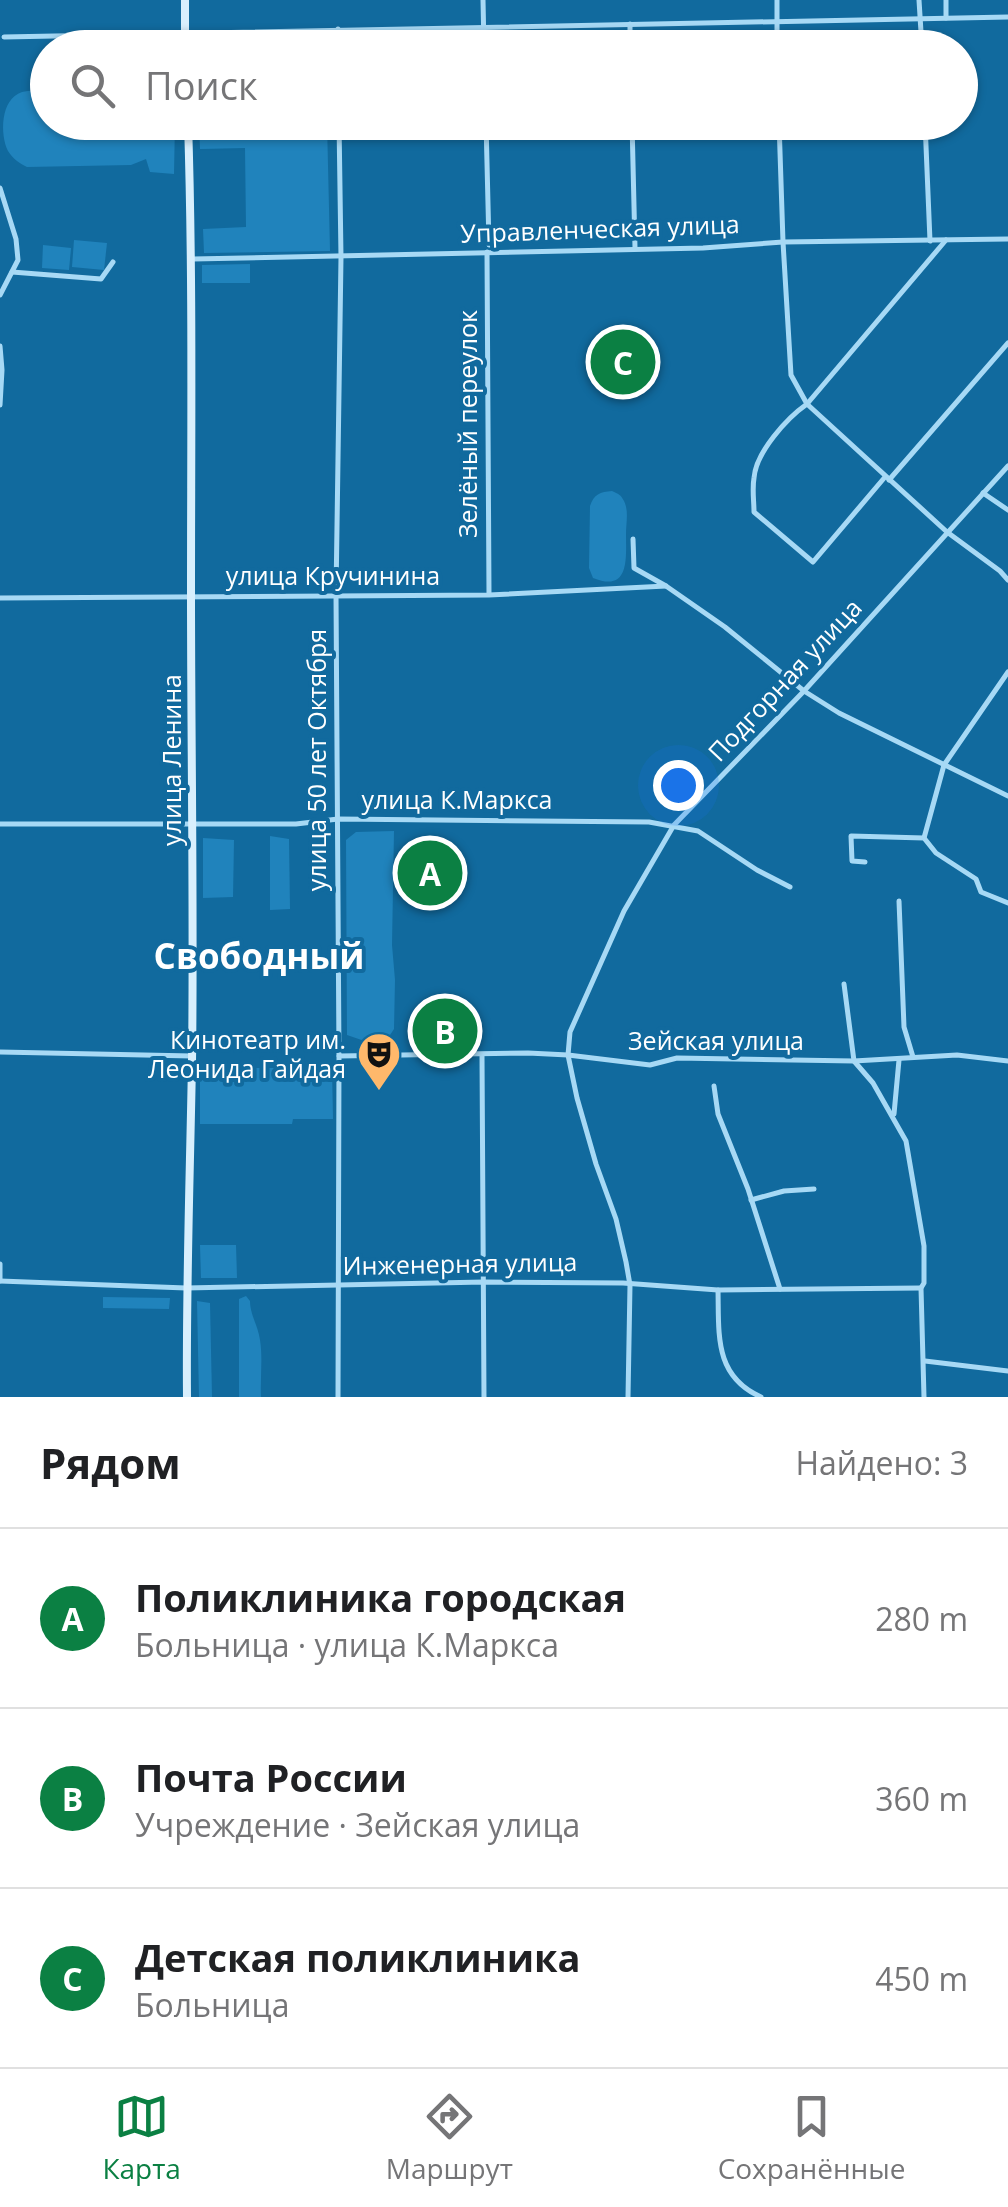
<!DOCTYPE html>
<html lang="ru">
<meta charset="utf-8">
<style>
:root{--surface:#fff;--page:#f2f2f2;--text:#202124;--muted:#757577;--line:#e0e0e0;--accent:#0b8043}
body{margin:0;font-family:"Open Sans",sans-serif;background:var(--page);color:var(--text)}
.you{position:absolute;left:678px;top:785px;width:35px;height:35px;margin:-25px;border:8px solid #fff;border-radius:50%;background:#1a73e8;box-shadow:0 0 0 15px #1a73e833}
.badge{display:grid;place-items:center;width:65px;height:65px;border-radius:50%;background:var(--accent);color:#fff;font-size:32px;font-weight:700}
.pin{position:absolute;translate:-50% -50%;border:5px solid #fff;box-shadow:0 2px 10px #0006}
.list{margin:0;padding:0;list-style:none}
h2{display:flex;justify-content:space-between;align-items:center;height:130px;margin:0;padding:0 40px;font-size:42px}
h2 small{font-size:32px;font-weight:400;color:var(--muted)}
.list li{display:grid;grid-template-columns:65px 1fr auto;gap:30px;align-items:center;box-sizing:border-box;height:180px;padding:0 40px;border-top:2px solid var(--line)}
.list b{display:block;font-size:38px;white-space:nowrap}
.list p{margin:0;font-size:32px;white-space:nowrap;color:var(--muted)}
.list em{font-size:32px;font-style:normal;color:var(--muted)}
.icon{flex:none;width:55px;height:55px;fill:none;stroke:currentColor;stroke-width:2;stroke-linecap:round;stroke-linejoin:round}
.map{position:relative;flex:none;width:1008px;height:1397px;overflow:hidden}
.search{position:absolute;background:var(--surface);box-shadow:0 2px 8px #0004;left:30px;right:30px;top:30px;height:110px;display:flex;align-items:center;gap:25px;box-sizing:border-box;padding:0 35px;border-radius:55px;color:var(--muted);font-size:38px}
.sheet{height:670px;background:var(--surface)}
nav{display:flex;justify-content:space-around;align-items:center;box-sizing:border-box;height:140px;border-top:2px solid var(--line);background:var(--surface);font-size:28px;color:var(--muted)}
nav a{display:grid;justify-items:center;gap:5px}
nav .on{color:var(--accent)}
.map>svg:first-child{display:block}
</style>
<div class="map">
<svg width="1008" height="1397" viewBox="0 0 1008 1397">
<rect width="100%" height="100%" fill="#116a9e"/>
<g fill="#2083bc">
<path d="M47 91 48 122 175 123 174 174 150 172 146 159 131 165 27 167C19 163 13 159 8 151 0 135 0 99 22 92 29 90 40 91 47 91Z"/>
<path d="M199 123H327L330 251 204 253 203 229 246 227 245 148 200 149Z"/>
<path d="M74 240 107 243 104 270 72 267Z"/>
<path d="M43 245 71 248 69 270 42 268Z"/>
<path d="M250 264V283H202V265Z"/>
<path d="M612 491C620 495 620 494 624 501 629 511 626 523 626 534 626 558 630 593 593 578L589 568 590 506C594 494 600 492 612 491Z"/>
<path d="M394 831 392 945 395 980 394 1029 382 1047 347 1035 346 840 356 832Z"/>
<path d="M270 836 289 839 290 909 270 910Z"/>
<path d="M203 838 234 840 233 897 203 898Z"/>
<path d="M200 1068H332L333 1119H293L292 1124H200Z"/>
<path d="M200 1245H236L237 1278H201Z"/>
<path d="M246 1296 250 1301C250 1315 258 1325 260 1340 263 1359 260 1378 261 1397H239V1299Z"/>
<path d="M103 1297 170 1298 169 1309 103 1308Z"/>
<path d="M197 1301 210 1303 212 1397H199Z"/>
</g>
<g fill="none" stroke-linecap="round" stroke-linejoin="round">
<g stroke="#a7d9f5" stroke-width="5">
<path d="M483 0 484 48"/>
<path d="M777 0V48"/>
<path d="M919 0 922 48"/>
<path d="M946 18V0"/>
<path d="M630 24V48"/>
<path d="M338 29V48"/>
<path d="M4 37 1008 17"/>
<path d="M486 122 489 245"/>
<path d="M632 122 635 248"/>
<path d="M779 122 783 242 791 375 807 404 947 532 1000 571 1008 580"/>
<path d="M925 122 930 241"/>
<path d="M0 188 16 239 18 260 0 295"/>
<path d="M487 252 489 594"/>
<path d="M193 259 703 248 783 242 1008 239"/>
<path d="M12 272 101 279 113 262"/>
<path d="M0 346 2 370 0 405"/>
<path d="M885 477 813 562 754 512C754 501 752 489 754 478 756 452 787 418 807 404L946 240"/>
<path d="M889 480 1008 343"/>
<path d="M983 493 1008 510"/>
<path d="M633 539 634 568 666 586 725 627 804 691 839 713 1008 796"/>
<path d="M0 598 489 595 666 586"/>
<path d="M0 824H296L338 819 649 822 698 831 757 870 790 887"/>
<path d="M924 838 944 765 1008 672"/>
<path d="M865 862 852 861 851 836 924 838 936 853 976 879 981 892 1008 903"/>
<path d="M899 901 904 1027 913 1057"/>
<path d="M844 984 854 1061 873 1083 906 1141 924 1246V1283L921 1288 924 1397"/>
<path d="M0 1052 192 1056"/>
<path d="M339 1056 528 1053 568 1055 650 1065 677 1058 854 1061 957 1055 1008 1061"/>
<path d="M482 1056 484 1397"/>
<path d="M714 1086 718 1114 748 1189 780 1289"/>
<path d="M894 1114 899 1060"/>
<path d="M751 1200 784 1191 814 1189"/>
<path d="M0 1264V1281"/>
<path d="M0 1281 186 1288 484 1282 623 1283 718 1290 921 1288"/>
<path d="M718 1290C719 1335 714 1376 761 1397"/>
<path d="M925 1361 1008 1371"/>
<path d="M338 1397 339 1056 336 594 341 257 339 122"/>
<path d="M628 1397 630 1285 626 1262 616 1219 596 1164 577 1098 568 1055 570 1032 624 911 674 825 804 691 1008 466"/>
</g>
<g stroke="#d8effd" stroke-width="8">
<path d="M185 0V48"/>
<path d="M187 1397C186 1286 190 1175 192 1063 194 906 191 750 191 593 191 436 193 279 188 122"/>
</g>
</g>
<defs>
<g id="theatre-pin" transform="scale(2.25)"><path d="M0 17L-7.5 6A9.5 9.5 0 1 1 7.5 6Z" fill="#ffb86b" stroke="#116a9e"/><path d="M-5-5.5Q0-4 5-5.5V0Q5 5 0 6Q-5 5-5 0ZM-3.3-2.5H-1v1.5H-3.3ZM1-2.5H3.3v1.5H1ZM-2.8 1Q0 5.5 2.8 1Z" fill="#111"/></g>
</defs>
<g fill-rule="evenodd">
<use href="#theatre-pin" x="379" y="1054"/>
</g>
<g text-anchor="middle" stroke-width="8" stroke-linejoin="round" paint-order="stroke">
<g font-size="25" fill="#fff" stroke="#116a9e">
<text transform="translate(600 229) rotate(-2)" y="9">Управленческая улица</text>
<text transform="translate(468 424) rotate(-90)" y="9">Зелёный переулок</text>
<text x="333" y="585">улица Кручинина</text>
<text transform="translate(785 680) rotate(-47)" y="9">Подгорная улица</text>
<text transform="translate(172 760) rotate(-90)" y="9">улица Ленина</text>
<text transform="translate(317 760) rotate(-90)" y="9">улица 50 лет Октября</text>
<text x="457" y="809">улица К.Маркса</text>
<text x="716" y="1050">Зейская улица</text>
<text transform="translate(460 1264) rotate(-1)" y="9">Инженерная улица</text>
</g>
<g font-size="25" fill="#fff" stroke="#116a9e" text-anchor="end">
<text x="346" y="1049">Кинотеатр им.<tspan x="346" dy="29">Леонида Гайдая</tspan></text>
</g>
<g font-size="35" font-weight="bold" fill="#fff" stroke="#116a9e">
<text x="259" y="969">Свободный</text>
</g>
</g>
</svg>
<div class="you"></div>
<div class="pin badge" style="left:430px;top:873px">A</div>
<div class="pin badge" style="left:445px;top:1031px">B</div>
<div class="pin badge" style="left:623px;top:362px">C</div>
<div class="search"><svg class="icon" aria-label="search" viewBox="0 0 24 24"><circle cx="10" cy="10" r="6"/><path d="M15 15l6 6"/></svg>Поиск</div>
</div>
<section class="sheet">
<h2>Рядом<small>Найдено: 3</small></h2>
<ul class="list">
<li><span class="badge">A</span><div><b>Поликлиника городская</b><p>Больница · улица К.Маркса</p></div><em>280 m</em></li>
<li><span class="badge">B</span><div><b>Почта России</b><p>Учреждение · Зейская улица</p></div><em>360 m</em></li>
<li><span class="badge">C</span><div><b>Детская поликлиника</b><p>Больница</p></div><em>450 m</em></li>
</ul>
</section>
<nav>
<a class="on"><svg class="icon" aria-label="map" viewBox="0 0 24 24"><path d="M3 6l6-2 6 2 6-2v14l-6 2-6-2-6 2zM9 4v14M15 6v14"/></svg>Карта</a>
<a><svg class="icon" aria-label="directions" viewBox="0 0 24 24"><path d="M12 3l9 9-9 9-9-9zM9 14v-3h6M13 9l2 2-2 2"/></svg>Маршрут</a>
<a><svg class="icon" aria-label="saved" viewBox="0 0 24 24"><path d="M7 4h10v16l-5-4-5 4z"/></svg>Сохранённые</a>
</nav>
